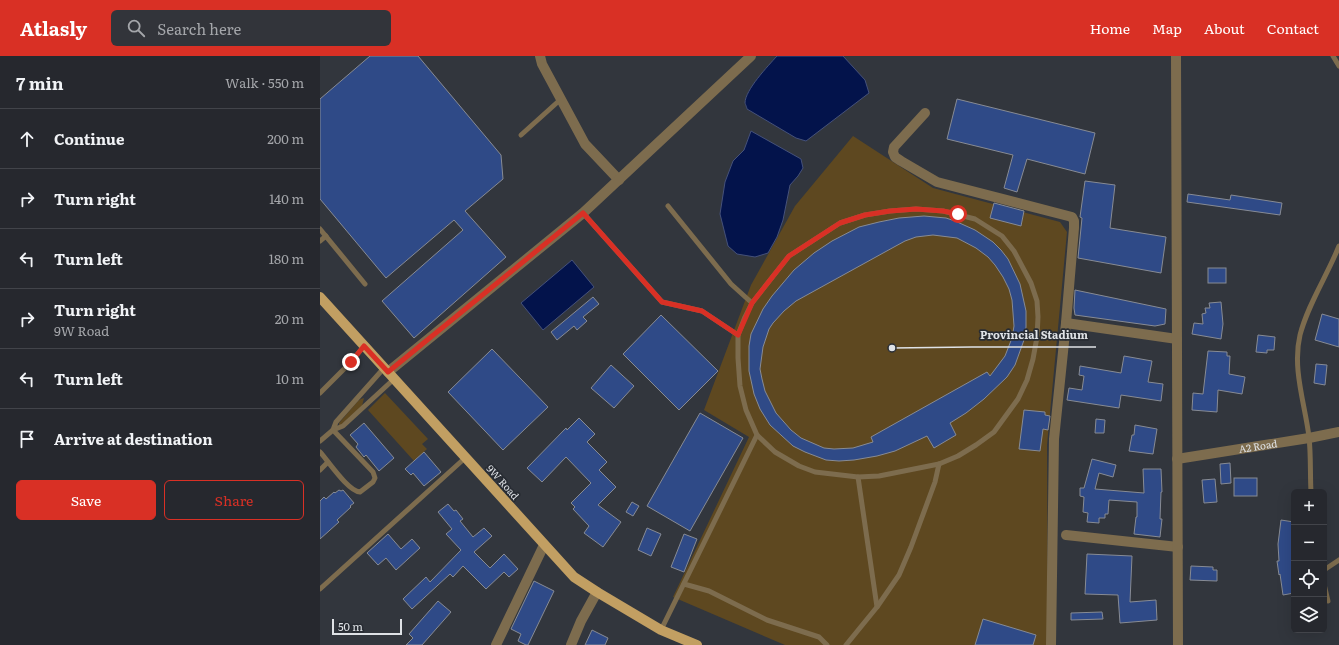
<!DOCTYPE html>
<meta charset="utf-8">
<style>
:root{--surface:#26282e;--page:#32343a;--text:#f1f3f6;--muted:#a4a6aa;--line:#42444a;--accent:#d93025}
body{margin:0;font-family:Literata,serif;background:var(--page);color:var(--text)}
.controls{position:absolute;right:12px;bottom:12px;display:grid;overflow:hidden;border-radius:6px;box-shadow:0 4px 16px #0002}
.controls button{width:36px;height:36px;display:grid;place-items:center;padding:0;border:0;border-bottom:1px solid var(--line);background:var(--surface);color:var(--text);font:20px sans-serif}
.scale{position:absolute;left:12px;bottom:10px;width:70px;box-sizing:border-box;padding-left:4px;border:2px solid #dfe2e6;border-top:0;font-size:11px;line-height:14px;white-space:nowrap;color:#dfe2e6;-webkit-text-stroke:3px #282c33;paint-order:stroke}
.stop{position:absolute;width:12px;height:12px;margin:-9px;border:3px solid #d93025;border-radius:50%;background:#fff}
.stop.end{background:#d93025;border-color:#fff;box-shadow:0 1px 4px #0008}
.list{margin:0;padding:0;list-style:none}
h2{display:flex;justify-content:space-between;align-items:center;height:52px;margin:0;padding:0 16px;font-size:17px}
h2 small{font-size:13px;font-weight:400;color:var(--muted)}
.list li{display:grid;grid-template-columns:26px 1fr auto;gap:12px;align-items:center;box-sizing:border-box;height:60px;padding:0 16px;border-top:1px solid var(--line)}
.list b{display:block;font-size:15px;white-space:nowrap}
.list p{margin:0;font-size:13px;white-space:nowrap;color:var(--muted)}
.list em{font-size:13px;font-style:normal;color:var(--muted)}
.actions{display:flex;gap:8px;padding:12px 16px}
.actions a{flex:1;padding:9px 0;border:1px solid var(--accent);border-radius:6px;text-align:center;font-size:14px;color:var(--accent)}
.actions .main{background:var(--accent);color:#fff}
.icon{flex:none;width:22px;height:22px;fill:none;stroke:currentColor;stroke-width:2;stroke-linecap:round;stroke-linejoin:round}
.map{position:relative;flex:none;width:1019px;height:589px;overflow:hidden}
header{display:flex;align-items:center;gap:24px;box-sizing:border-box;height:56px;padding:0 20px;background:var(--accent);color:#fff}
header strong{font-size:19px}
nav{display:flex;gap:22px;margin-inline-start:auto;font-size:14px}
.search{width:280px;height:36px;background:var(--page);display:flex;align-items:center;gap:10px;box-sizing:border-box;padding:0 14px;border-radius:6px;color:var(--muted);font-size:15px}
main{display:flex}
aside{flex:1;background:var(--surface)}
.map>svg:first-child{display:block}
</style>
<header>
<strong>Atlasly</strong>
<div class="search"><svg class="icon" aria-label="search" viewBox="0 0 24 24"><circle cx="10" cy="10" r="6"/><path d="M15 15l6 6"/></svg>Search here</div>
<nav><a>Home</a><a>Map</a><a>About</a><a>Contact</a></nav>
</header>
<main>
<aside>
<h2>7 min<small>Walk · 550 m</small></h2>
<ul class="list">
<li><svg class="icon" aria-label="ahead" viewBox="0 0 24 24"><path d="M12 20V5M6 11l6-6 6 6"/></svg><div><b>Continue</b></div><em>200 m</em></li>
<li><svg class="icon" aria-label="right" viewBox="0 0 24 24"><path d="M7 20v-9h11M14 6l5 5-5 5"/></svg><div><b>Turn right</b></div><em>140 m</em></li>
<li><svg class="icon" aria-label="left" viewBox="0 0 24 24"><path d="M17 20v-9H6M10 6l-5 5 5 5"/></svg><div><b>Turn left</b></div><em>180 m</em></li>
<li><svg class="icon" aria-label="right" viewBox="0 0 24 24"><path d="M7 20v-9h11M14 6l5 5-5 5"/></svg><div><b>Turn right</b><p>9W Road</p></div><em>20 m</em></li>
<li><svg class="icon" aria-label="left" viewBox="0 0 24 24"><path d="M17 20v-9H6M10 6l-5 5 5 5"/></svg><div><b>Turn left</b></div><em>10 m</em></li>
<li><svg class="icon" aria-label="arrive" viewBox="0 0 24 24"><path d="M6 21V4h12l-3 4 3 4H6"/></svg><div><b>Arrive at destination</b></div></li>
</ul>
<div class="actions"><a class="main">Save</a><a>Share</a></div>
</aside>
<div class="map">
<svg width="1019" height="589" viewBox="0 0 1019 589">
<rect width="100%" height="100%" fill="#32363d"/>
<g fill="#5e4820">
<path d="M533 80 613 132 740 166 747 176 727 389 728 589H465L353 541 429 381 384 354 431 229 475 150Z"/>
<path d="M65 337 108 383 102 388 107 393 94 405 48 354Z"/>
<path d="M44 342 42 350 21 369 19 370V367L38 345 41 343Z"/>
</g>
<g fill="#03134b" stroke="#45517a">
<path d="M457 0H523L545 24 549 37 486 85 476 82 427 53C427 52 425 47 425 47 425 34 448 10 457 0Z"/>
<path d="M431 75 481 103 483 112 478 120 470 129 463 164 457 181 448 197 435 201 417 198 408 190 400 158 405 126 413 105 424 94Z"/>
<path d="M252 204 274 231 223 274 201 247Z"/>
</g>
<g fill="#2f4a87" stroke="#878b94" fill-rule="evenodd">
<path d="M50 0H98L181 99 183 123 145 155 186 201 94 282 62 245 143 174 134 164 66 222 0 143V43Z"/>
<path d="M637 43 775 77 765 118 707 103 697 136 684 132 693 99 627 83Z"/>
<path d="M765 125 795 129 790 172 846 181 841 217 758 202 762 162 760 161Z"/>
<path d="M868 138 910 144 911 139 962 147 960 159 867 146Z"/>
<path d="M674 147 704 155 701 170 670 162Z"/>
<path d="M604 160 626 162 635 165 655 174 673 186 681 194 688 203 700 228 706 255V271L704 284 695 309 687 321 664 343 646 357 630 367 636 379 614 392 607 380 575 395 557 400 534 404 519 405 506 404 485 396 473 390 450 369 440 353 434 338 429 315V290L431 278 443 253 452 240 474 214 494 197 512 185 539 171 559 166 579 162ZM613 179 637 182 656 192 668 201 675 209 683 221 689 233 692 244 694 270 692 282 685 300 670 320 667 316 551 381 553 386 533 392 514 393 504 392 481 382 471 374 456 357 445 335 442 323 440 313 443 291 449 273 453 267 464 255 476 245 574 191 585 185 596 181Z"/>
<rect x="888" y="212" width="18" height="15"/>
<path d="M755 234 846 253 845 268 835 270 755 259 754 252Z"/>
<path d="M273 241 279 248 263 261 267 265 257 274 254 270 237 284 231 276Z"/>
<path d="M901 246 903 268 901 283 872 278 874 267 883 268 882 258 886 257 885 252H890L889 247Z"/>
<path d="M1002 258 1019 263V291L995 284Z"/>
<path d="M341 259 398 315 359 354 303 298Z"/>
<path d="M938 279 955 281 954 294H947V297L936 296Z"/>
<path d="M172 293 228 351 183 394 128 336Z"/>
<path d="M888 295 907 296V300H910L909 318 925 321 922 338 898 334 897 356 872 354 873 337 883 338Z"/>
<path d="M804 300 832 305 828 326 843 328 841 345 801 339 799 352 747 344 749 332 762 334 764 320 759 319 760 310 801 317Z"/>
<path d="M996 308 1007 309 1005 329 994 327Z"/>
<path d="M291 309 314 330 294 352 271 332Z"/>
<path d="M704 354 725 356V359L730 360 728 374 723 373 720 395 699 393Z"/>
<path d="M380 357 423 382 370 475 327 450Z"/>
<path d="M259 362 275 378 267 386 287 406 279 414 296 431 278 449 301 466 283 491 264 477 269 470 253 453 255 451 251 447 271 427 246 401 222 426 207 412 246 372 247 374Z"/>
<path d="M776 363 785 364 784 377H775Z"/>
<path d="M44 367 74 402 59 415 46 399 44 401 36 391 38 388 30 379Z"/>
<path d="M815 369 837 373 833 398 809 395 812 379H814Z"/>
<path d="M104 396 121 416 104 430 93 417 91 419 85 413Z"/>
<path d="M772 403 796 409 793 421 779 417 775 433 824 437 823 413H841L842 436H841L840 463H842L840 481 814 478 816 461H817V446L789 444 788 458H785V462H779V467L767 466 768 457 763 456 764 441 760 440V432H764Z"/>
<path d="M910 407 911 427 901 428 900 408Z"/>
<rect x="914" y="422" width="23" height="18"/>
<path d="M895 423 897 446 884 447 882 424Z"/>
<path d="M19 434 21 435 23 434 34 447 30 450 31 451 17 464 19 466 0 483V445L4 441 6 443 14 436 15 437Z"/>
<path d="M312 446 319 450 313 460 306 456Z"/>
<path d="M128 448 134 455 136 454 143 463 140 465 153 481 164 472 172 480 154 496 170 512 184 498 198 513 189 521 184 516 166 533 143 510 133 521 130 518 92 553 83 543 106 521 110 526 141 494 126 478 132 473 118 456Z"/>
<path d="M961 464 974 466V537L963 539 960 518 959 519 957 505H959L958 488Z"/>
<path d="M327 472 341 478 331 500 318 494Z"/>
<path d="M68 478 81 493 92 483 100 492 76 514 66 502 58 509 47 497Z"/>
<path d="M364 478 377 483 364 516 351 511Z"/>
<path d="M767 498 812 500 810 546 836 544 837 564 800 567 798 539 765 538Z"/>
<path d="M871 510 893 511V514H897V525L870 524Z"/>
<path d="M214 525 234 535 208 589H206L198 585 201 578 191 573Z"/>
<path d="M118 545 131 556 102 589H86L93 582 89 578Z"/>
<path d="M782 556 783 563 751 564V557Z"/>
<path d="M663 563 716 579 713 589H655Z"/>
<path d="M272 574 288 582 285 589H265Z"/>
</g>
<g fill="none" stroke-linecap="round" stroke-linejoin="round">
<g stroke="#7d6c4e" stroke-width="5">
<path d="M1013 0 1019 10"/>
<path d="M201 79 241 43"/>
<path d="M348 150 411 228 432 247"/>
<path d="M596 153 623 155 655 163 682 180 694 195 711 227 717 245 718 261 717 281 713 303 707 324 698 343 674 376 656 389 638 400 619 408 559 420 538 421 495 416 479 410 455 396 437 379 426 354 420 330 418 302V279L425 261 432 247 469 200 520 167 545 159 570 155Z"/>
<path d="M263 157 342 246 382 255 418 279"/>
<path d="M0 173 45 228"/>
<path d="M0 185 6 180"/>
<path d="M64 312 16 366 13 374 23 370 74 323"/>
<path d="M0 337 31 306 44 290"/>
<path d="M0 385 13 374 53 416 55 422 53 426 40 436C28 435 9 406 0 396"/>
<path d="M0 414 8 406"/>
<path d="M538 421 557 551"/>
<path d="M991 436C990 418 991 399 989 381 985 348 972 313 980 279 988 248 1007 220 1019 190"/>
<path d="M1004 514 1019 504"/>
<path d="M364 528 389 535 447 564 499 581 507 589"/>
<path d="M1004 528 1008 545"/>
<path d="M0 533 145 402"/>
<path d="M341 574 437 379"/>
<path d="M526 589 557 551 579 519 591 491 615 426 619 408"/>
</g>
<g stroke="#7d6c4e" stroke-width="10">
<path d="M220 0 222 8 265 88 299 124"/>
<path d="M605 57 574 91 573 96 575 101 581 105 617 126 752 161 754 165V172L746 267"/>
<path d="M68 316 263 157 431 0"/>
<path id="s1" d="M857 403 989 382 1019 376"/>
<path d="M746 479 858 491"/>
<path d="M176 589 224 489"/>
<path d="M251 589 261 565 277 536"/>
<path d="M731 589 734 383 746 267 857 283"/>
</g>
<path stroke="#7d6c4e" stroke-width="10" d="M856 0 858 589"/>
<path stroke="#c29f62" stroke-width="10" d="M0 241 254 521 277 536 341 574 377 589"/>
</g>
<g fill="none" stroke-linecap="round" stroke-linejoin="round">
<path stroke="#d93025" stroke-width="5" d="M31 306 44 290 68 316 263 157 342 246 382 255 418 279 432 247 469 200 520 167 545 159 570 155 596 153 623 155 638 158"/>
</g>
<g text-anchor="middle" stroke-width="3.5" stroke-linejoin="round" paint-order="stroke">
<g font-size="10" fill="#dfe2e6" stroke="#282c33">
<text dy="4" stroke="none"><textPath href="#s1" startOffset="82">A2 Road</textPath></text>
<text transform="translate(183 426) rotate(48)" y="4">9W Road</text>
</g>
</g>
<path fill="none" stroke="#dfe2e6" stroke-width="1.5" d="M572 292L652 291H776"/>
<circle fill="#dfe2e6" stroke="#282c33" stroke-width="1.5" cx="572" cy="292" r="4"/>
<g font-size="11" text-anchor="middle" font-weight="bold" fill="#dfe2e6" stroke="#282c33" stroke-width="3.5" stroke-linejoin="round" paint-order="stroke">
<text x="714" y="283">Provincial Stadium</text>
</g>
</svg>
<div class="controls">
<button>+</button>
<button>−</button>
<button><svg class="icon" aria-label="locate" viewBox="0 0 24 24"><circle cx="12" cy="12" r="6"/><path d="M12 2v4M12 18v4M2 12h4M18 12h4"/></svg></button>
<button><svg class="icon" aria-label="layers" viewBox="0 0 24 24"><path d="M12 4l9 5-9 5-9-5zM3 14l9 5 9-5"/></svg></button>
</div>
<div class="scale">50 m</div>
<div class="stop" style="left:638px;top:158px"></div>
<div class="stop end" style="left:31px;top:306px"></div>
</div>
</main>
